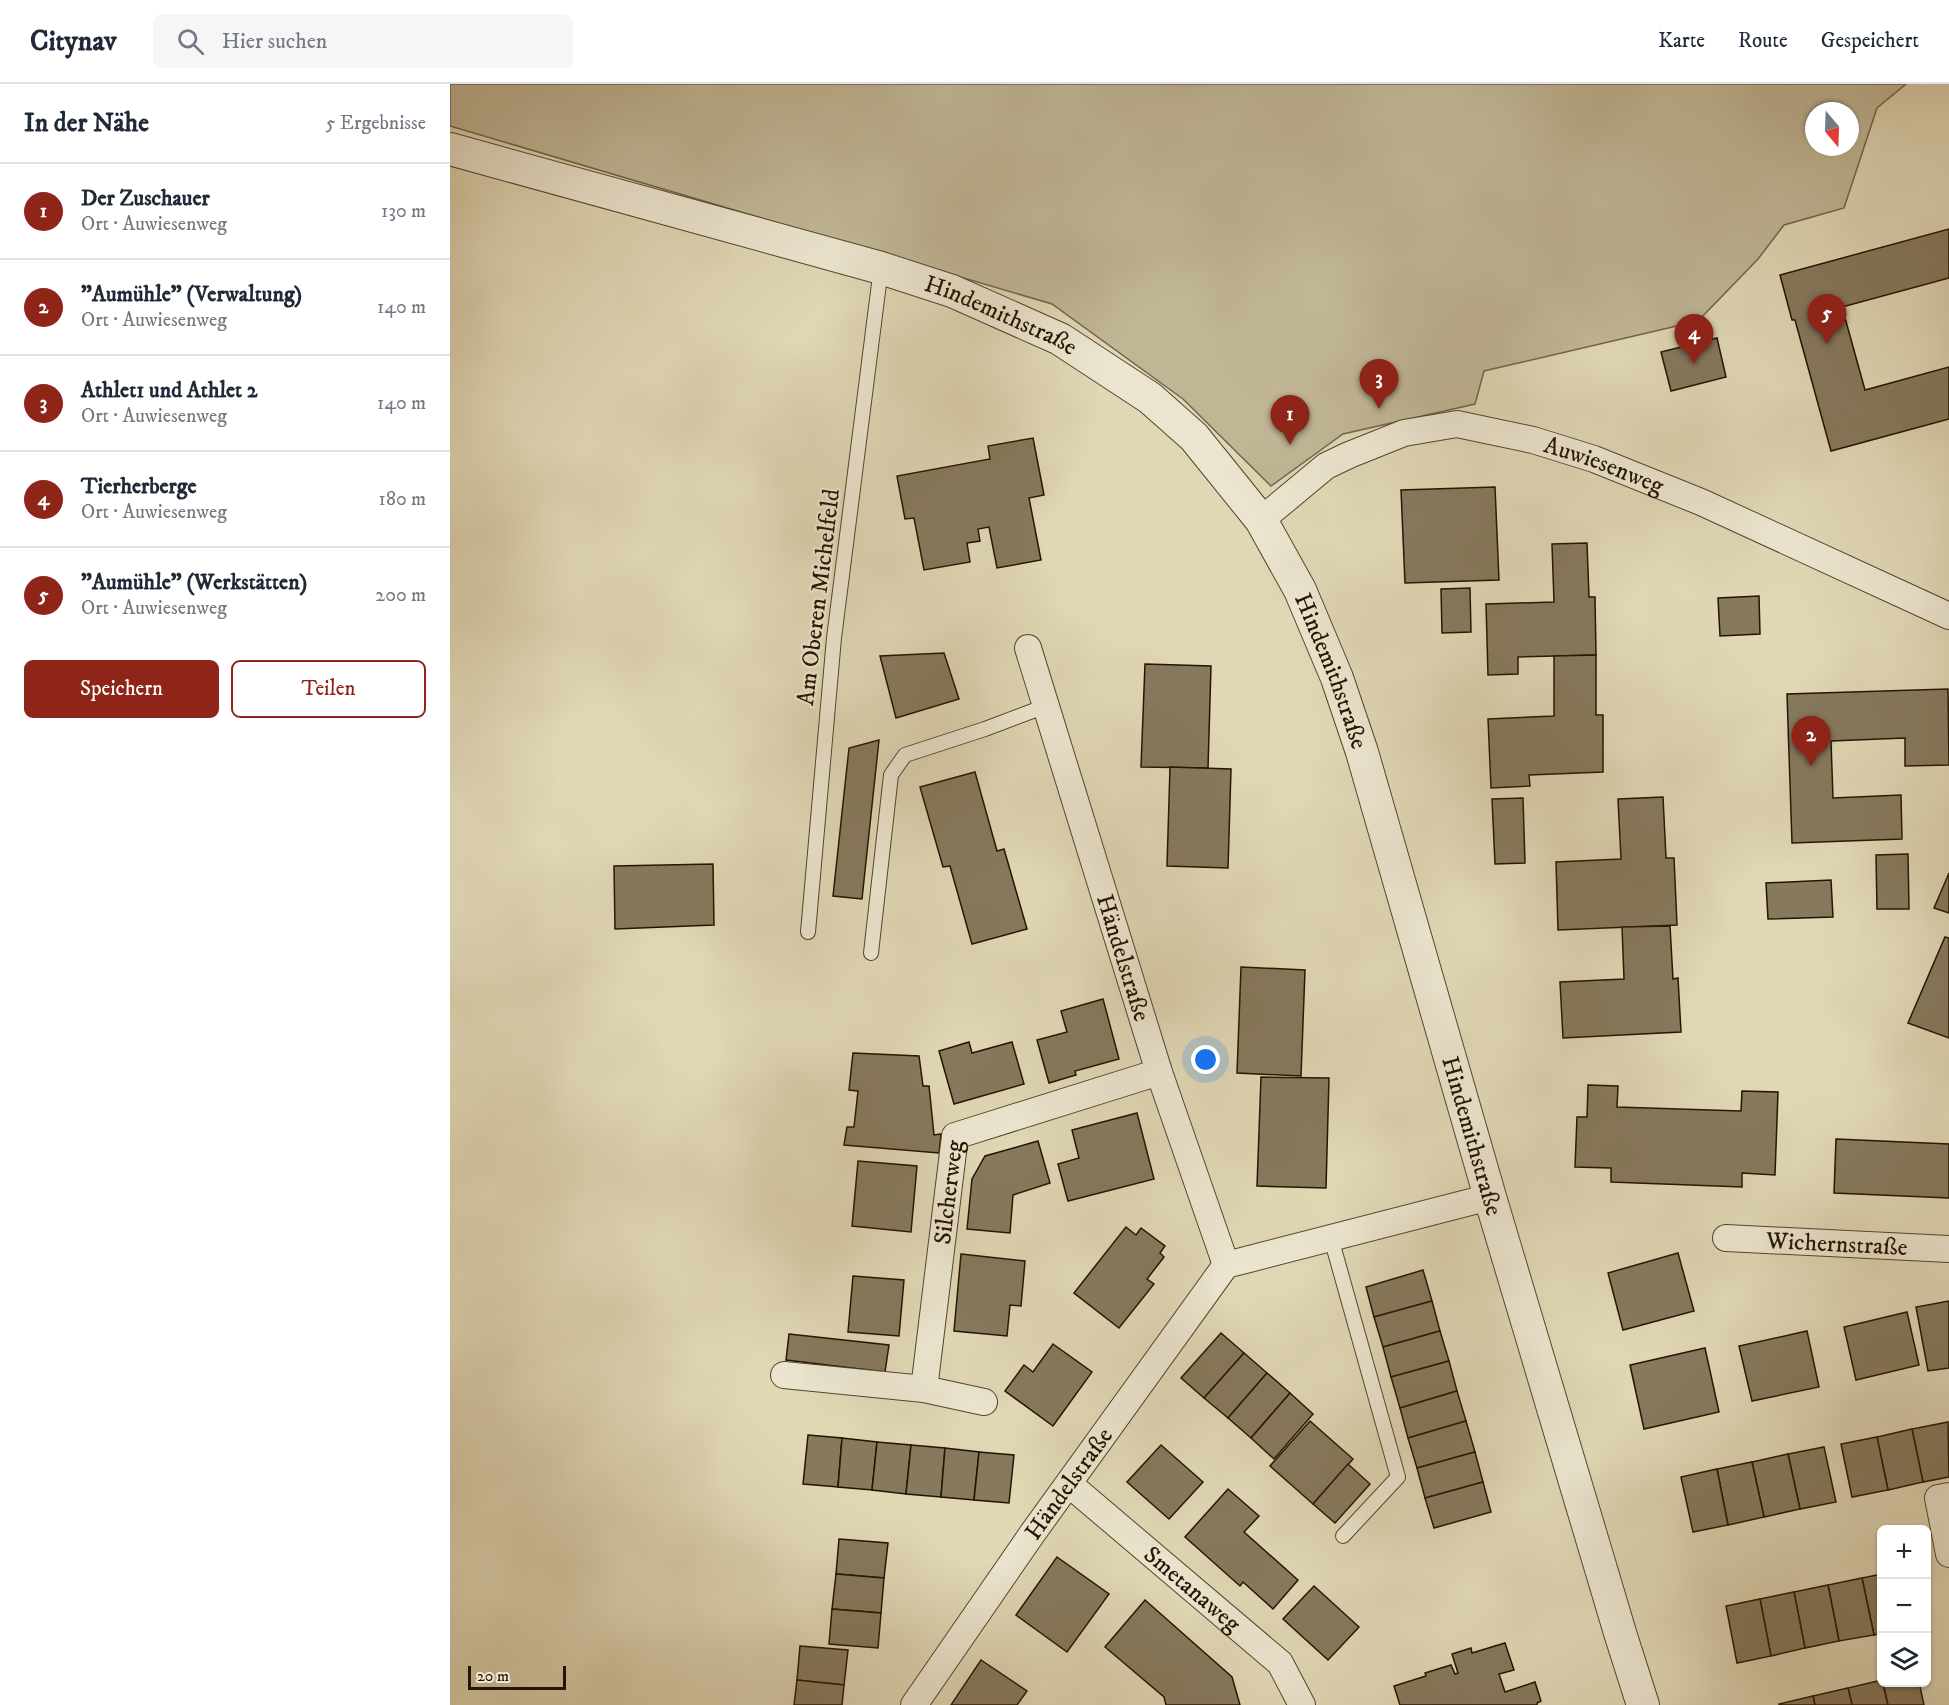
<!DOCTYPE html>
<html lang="de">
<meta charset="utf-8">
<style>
:root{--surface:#fff;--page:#f6f6f7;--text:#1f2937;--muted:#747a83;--line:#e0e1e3;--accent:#8f2418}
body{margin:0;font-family:"IM FELL DW Pica",serif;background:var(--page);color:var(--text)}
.controls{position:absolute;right:18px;bottom:18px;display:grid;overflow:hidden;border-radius:9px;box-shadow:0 2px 4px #0004}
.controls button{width:54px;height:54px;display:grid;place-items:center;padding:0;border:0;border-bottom:2px solid var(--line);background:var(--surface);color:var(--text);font:30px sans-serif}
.compass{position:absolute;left:1355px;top:18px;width:54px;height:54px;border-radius:50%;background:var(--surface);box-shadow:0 2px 4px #0004;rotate:161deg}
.scale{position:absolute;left:18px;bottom:15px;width:98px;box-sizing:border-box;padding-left:6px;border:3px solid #241400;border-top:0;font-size:16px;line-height:21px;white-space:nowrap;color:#241400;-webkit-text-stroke:4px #ebe5cf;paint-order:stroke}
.you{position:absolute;left:756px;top:976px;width:21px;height:21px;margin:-15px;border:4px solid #fff;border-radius:50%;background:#1a73e8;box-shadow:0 0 0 9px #1a73e833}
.badge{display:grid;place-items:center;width:39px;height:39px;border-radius:50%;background:var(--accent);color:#fff;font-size:20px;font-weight:700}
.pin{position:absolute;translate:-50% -50px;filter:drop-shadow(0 2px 3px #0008)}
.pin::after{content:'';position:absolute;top:32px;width:21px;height:18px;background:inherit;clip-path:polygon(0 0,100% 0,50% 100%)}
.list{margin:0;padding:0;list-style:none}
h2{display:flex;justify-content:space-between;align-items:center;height:78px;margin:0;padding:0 24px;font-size:26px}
h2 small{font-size:20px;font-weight:400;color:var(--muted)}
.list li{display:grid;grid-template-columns:39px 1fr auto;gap:18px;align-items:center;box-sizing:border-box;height:96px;padding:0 24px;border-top:2px solid var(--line)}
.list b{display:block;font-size:22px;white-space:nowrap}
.list p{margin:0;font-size:20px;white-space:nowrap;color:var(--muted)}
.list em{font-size:20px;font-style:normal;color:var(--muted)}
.actions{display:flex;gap:12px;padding:18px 24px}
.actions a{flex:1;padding:14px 0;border:2px solid var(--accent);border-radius:9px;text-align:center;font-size:21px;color:var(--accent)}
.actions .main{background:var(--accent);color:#fff}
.icon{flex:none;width:33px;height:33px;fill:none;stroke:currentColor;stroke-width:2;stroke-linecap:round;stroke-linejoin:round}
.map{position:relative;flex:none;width:1499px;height:1621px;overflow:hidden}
header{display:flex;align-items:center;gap:36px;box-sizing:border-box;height:84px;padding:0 30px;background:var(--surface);border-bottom:2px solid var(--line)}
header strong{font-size:28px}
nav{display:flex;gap:33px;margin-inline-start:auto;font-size:21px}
.search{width:420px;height:54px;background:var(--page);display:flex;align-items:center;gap:15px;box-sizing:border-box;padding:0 21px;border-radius:9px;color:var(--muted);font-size:22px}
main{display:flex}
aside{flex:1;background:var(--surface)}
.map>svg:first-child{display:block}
</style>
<header>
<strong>Citynav</strong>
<div class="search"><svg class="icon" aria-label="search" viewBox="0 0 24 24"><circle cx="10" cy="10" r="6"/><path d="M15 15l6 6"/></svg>Hier suchen</div>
<nav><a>Karte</a><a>Route</a><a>Gespeichert</a></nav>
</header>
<main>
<aside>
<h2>In der Nähe<small>5 Ergebnisse</small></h2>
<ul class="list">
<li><span class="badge">1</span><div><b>Der Zuschauer</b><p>Ort · Auwiesenweg</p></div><em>130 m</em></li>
<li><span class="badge">2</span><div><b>&quot;Aumühle&quot; (Verwaltung)</b><p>Ort · Auwiesenweg</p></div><em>140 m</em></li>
<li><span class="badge">3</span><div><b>Athlet1 und Athlet 2</b><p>Ort · Auwiesenweg</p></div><em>140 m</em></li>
<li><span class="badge">4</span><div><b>Tierherberge</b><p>Ort · Auwiesenweg</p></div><em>180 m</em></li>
<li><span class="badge">5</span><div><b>&quot;Aumühle&quot; (Werkstätten)</b><p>Ort · Auwiesenweg</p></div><em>200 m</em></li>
</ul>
<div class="actions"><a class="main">Speichern</a><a>Teilen</a></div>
</aside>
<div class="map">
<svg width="1499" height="1621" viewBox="0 0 1499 1621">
<rect width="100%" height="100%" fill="#e0d7b5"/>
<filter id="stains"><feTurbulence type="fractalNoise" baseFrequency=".00333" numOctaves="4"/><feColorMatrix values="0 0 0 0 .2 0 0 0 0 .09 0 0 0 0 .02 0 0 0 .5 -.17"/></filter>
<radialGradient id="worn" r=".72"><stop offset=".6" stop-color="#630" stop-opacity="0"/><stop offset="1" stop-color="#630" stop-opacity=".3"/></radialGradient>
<path fill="#c0b696" stroke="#72654b" stroke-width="1.5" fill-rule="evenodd" d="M0 0H1456L1427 24 1394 124 1334 141 1308 175 1248 237 1034 287 1025 320 893 350 821 402 733 315 602 220 0 42ZM1364 27H1400V63H1364Z"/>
<g fill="#86795e" stroke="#241400" stroke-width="1.5">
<path d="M1499 145V194L1392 223 1415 306 1499 283V335L1381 367 1345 236H1342L1330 191Z"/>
<path d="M1267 254 1276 293 1221 307 1211 268Z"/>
<path d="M583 354 594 411 579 414 591 476 547 484 539 443 528 445 530 457 517 459 520 478 474 486 464 434 455 435 447 392 540 375 538 362Z"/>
<path d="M1045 403 1049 496 955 499 951 406Z"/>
<path d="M1137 459 1139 513H1145L1146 571 1068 573V590L1038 591 1036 520 1104 518 1102 460Z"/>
<path d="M1020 504 1021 548 992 549 991 505Z"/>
<path d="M1309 512 1310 550 1270 552 1268 514Z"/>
<path d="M494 569 509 615 446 634 430 572Z"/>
<path d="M1146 571V631H1153V688L1079 691 1080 702 1041 704 1038 635 1104 632V572Z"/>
<path d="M695 580 761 582 758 684 691 683Z"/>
<path d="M1498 605 1499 681 1455 682V654L1381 657 1383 714 1451 711 1452 755 1342 759 1337 610Z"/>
<path d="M429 656 412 815 383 812 399 664Z"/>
<path d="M720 683 781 685 778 784 717 782Z"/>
<path d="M525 688 547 767 554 765 577 845 522 860 500 782 493 783 470 703Z"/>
<path d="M1213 713 1216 774H1224L1227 841 1108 846 1106 778 1171 775 1168 715Z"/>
<path d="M1073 714 1075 779 1045 780 1042 715Z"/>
<path d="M1458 770 1459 825H1427L1426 771Z"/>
<path d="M263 780 264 841 165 845 164 782Z"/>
<path d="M1499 789V829L1484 824Z"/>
<path d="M1381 796 1383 833 1318 835 1316 799Z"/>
<path d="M1220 842 1223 895 1228 894 1231 948 1113 954 1110 898 1174 895 1172 843Z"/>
<path d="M1495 853 1499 854V954L1458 939Z"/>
<path d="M791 883 855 886 851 992 787 989Z"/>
<path d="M653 915 669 975 625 987 626 991 599 999 587 956 617 948 611 927Z"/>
<path d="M519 958 522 969 562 958 574 1000 504 1020 489 967Z"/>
<path d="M403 969 469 972 473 1002H479L484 1051 491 1050 489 1069 394 1061 397 1043H404L408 1007 399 1006Z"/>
<path d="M811 993 879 994 876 1104 807 1102Z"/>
<path d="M1138 1001 1168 1002 1167 1023 1291 1027 1292 1007 1328 1008 1325 1091 1292 1089V1103L1161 1098V1084L1125 1083 1127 1033H1137Z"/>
<path d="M687 1029 704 1095 618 1117 608 1080 629 1074 622 1046Z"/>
<path d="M1386 1055 1499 1060V1114L1384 1109Z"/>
<path d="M588 1057 600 1099 563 1111 560 1149 517 1145 522 1095 535 1072Z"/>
<path d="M408 1077 467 1082 461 1148 402 1142Z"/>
<path d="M676 1143 686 1151 691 1144 715 1162 710 1169 714 1173 697 1195 704 1200 669 1244 624 1209Z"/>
<path d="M1228 1169 1244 1227 1173 1246 1158 1189Z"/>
<path d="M511 1170 575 1177 571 1222 560 1221 557 1252 504 1247Z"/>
<path d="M973 1186 982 1217 924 1233 916 1203Z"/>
<path d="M403 1192 454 1196 449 1252 398 1248Z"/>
<path d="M982 1217 990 1247 933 1263 924 1233Z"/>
<path d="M1499 1217V1284L1478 1287 1466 1223Z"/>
<path d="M1457 1228 1469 1281 1406 1296 1394 1243Z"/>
<path d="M990 1247 999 1277 941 1293 933 1263Z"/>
<path d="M1357 1247 1369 1303 1302 1317 1289 1262Z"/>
<path d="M771 1249 794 1269 754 1314 731 1294Z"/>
<path d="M339 1250 439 1261 435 1288 336 1276Z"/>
<path d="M603 1260 642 1288 603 1342 555 1307 574 1281 583 1288Z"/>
<path d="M1255 1264 1269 1328 1194 1345 1180 1281Z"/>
<path d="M794 1269 817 1289 778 1334 754 1314Z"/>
<path d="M999 1277 1007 1307 950 1324 941 1293Z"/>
<path d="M817 1289 840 1309 801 1354 778 1334Z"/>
<path d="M1007 1307 1016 1337 958 1354 950 1324Z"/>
<path d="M840 1309 863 1330 824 1375 801 1354Z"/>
<path d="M860 1337 903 1375 863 1420 820 1382Z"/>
<path d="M1016 1337 1025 1368 967 1384 958 1354Z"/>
<path d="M1498 1338 1499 1393 1473 1398 1462 1345Z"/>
<path d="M1462 1345 1473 1398 1438 1406 1427 1353Z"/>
<path d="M358 1351 392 1354 388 1403 353 1400Z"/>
<path d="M1427 1353 1438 1406 1402 1413 1391 1360Z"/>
<path d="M392 1354 427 1358 422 1406 388 1403Z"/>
<path d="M427 1358 461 1361 456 1410 422 1406Z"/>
<path d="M461 1361 495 1364 491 1413 456 1410Z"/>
<path d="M711 1361 753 1398 719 1435 677 1398Z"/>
<path d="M1374 1363 1386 1418 1350 1425 1338 1370Z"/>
<path d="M495 1364 529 1368 524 1416 491 1413Z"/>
<path d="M529 1368 564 1371 559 1419 524 1416Z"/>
<path d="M1025 1368 1033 1398 975 1414 967 1384Z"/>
<path d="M1338 1370 1350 1425 1314 1433 1302 1378Z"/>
<path d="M1302 1378 1314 1433 1278 1441 1267 1385Z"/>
<path d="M898 1380 920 1400 885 1439 863 1420Z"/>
<path d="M1267 1385 1278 1441 1243 1448 1231 1393Z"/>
<path d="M1033 1398 1041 1428 984 1444 975 1414Z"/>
<path d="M778 1405 809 1432 794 1448 848 1496 823 1525 793 1498 790 1502 735 1453Z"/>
<path d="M389 1455 438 1459 434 1494 386 1490Z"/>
<path d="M607 1473 659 1510 617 1568 566 1531Z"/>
<path d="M386 1490 434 1494 431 1529 382 1525Z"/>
<path d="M1432 1490V1549L1424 1551 1412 1494Z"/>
<path d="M1412 1494 1424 1551 1389 1557 1378 1501Z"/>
<path d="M1378 1501 1389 1557 1355 1564 1344 1508Z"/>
<path d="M864 1502 909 1543 878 1576 833 1535Z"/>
<path d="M1344 1508 1355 1564 1321 1572 1310 1515Z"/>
<path d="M1310 1515 1321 1572 1287 1579 1276 1522Z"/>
<path d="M695 1516 782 1593 790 1621H716L714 1613 655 1563Z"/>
<path d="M382 1525 431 1529 428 1564 379 1560Z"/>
<path d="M1055 1559 1064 1586 1049 1590 1055 1608 1085 1598 1091 1617 1087 1619V1621H950L944 1602 976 1592 975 1589 1001 1581 1005 1590 1008 1589 1002 1570 1021 1564 1022 1569Z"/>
<path d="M350 1562 398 1566 394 1601 347 1596Z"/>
<path d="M531 1576 577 1607 567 1621H501Z"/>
<path d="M347 1596 394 1601 392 1621H344Z"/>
<path d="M1432 1596 1438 1621H1402L1398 1604Z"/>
<path d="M1433 1598H1469L1474 1621H1438Z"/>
<path d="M1398 1604 1402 1621H1365L1363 1612Z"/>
<path d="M1363 1612 1365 1621H1329V1620Z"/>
</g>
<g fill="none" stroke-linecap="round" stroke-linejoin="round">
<g stroke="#53452d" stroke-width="16">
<g id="service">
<path d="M358 848 384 554 431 184"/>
<path d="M421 869 441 691 455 671 535 645 596 622"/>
<path d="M881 1154 948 1393 893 1452"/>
</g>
</g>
<g stroke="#53452d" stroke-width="28">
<g id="minor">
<path id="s1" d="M811 436 876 382 899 371 954 349 1007 340 1083 356 1144 375 1251 418 1499 532"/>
<path id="s2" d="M578 564 709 988 776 1181"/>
<path id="s3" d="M1276 1154 1499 1165"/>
<path id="s4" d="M334 1291 474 1305 505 1052 709 988"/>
<path d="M474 1305 534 1318"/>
<path id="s5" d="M619 1400 830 1579 852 1621"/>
<path d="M1499 1412 1488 1414 1499 1470"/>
<path id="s6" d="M464 1621 582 1450 776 1181 1040 1113"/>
</g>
</g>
<g stroke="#53452d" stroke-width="34">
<g id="tertiary">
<path id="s7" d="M0 65 431 184 502 207 610 255 700 314 744 353 811 436 850 506 887 594 912 668 1040 1113 1171 1552 1193 1621"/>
</g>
</g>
<use href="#service" stroke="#ebe5cf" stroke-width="14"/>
<use href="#minor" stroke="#ebe5cf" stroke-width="26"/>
<use href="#tertiary" stroke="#ebe5cf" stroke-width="32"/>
</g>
<g text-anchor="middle" stroke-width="4.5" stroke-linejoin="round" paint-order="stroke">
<g font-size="24" fill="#241400" stroke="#ebe5cf">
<text dy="8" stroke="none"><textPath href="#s7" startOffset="576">Hindemithstraße</textPath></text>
<text dy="8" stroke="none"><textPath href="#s1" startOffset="376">Auwiesenweg</textPath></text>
<text transform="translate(368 513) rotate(-83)" y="8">Am Oberen Michelfeld</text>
<text dy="8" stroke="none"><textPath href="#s7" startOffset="1080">Hindemithstraße</textPath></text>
<text dy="8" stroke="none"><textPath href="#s2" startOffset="324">Händelstraße</textPath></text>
<text dy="8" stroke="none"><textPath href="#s7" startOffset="1566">Hindemithstraße</textPath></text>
<text dy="8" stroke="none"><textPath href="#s4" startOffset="339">Silcherweg</textPath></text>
<text dy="8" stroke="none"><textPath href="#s3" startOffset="111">Wichernstraße</textPath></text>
<text dy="8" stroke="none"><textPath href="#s6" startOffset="270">Händelstraße</textPath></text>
<text dy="8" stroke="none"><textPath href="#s5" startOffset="162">Smetanaweg</textPath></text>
</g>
</g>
<rect width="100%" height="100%" filter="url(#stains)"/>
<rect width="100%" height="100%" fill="url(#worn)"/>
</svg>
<div class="controls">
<button>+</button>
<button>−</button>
<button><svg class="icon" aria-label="layers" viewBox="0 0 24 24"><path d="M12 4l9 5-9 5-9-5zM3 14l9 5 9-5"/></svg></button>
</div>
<svg class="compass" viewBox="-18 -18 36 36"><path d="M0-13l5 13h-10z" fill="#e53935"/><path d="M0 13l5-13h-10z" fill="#747a83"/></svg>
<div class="scale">20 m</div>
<div class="you"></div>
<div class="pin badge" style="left:840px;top:361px">1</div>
<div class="pin badge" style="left:1361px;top:682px">2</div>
<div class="pin badge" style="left:929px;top:325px">3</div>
<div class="pin badge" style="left:1244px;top:280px">4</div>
<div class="pin badge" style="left:1377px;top:260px">5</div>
</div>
</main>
